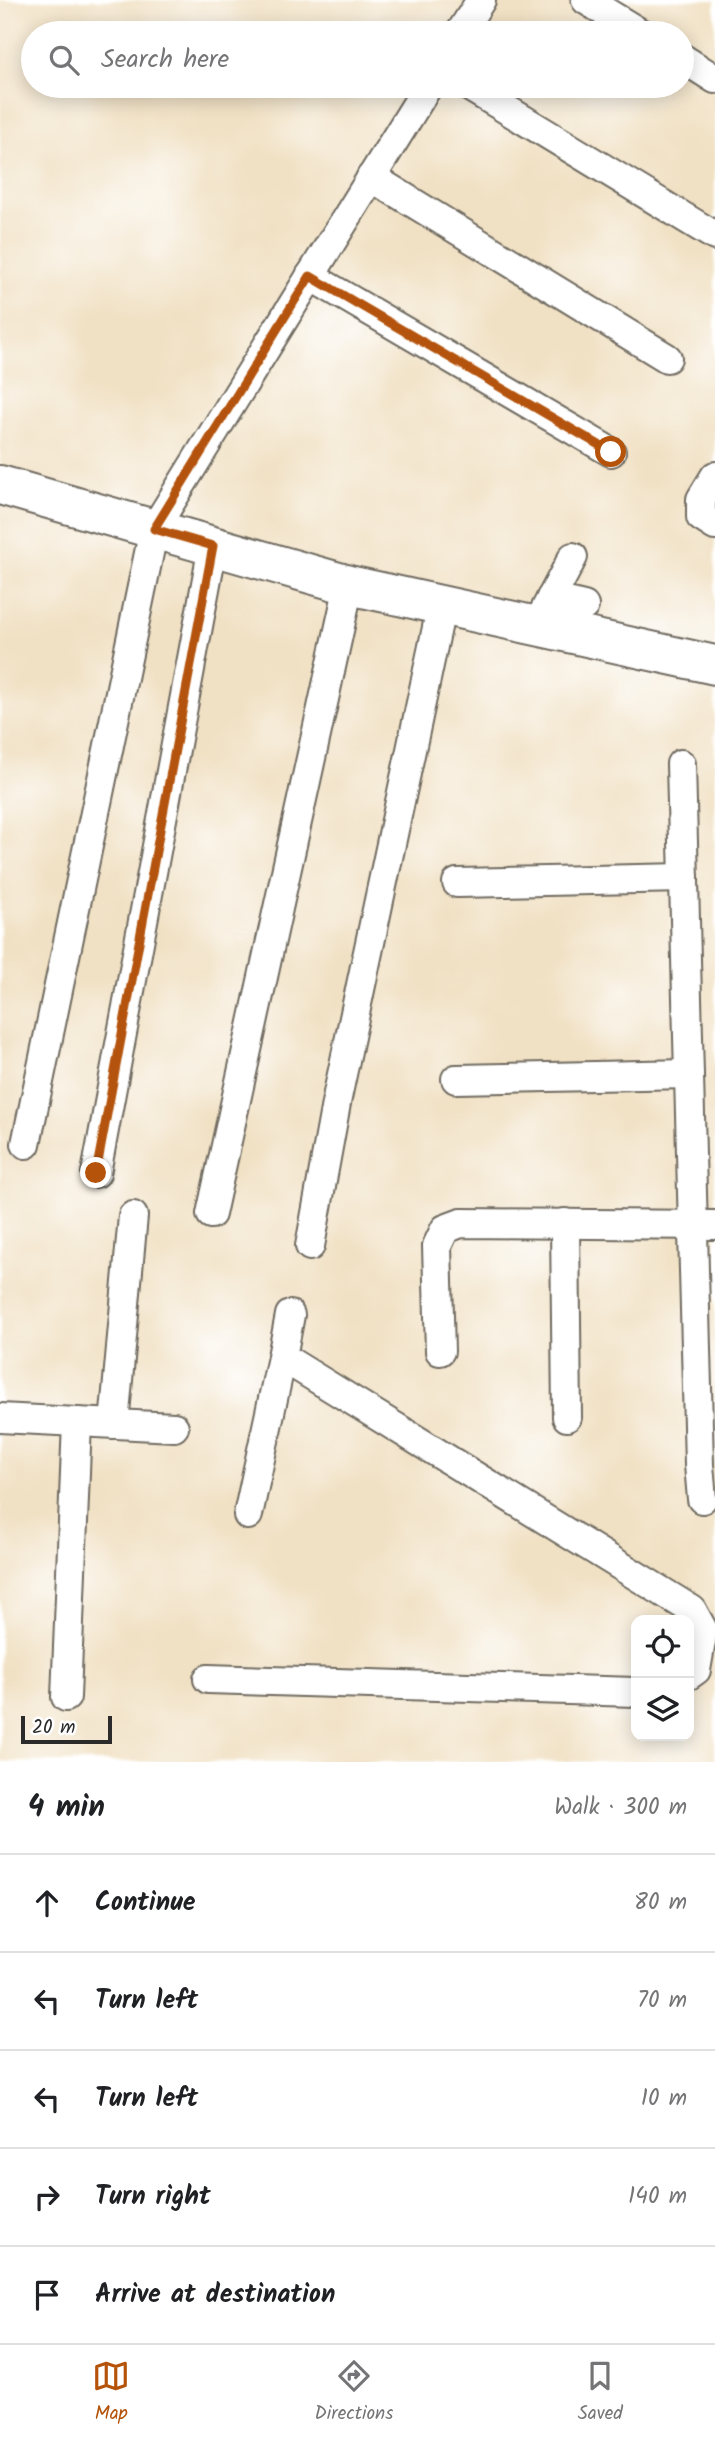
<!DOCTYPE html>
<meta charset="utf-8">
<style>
:root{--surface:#fff;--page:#f2f2f2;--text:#202124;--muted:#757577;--line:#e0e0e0;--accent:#b45309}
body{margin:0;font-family:Kalam,sans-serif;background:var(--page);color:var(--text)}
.controls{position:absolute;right:21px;bottom:21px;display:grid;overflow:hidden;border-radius:14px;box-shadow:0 4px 18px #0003}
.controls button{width:63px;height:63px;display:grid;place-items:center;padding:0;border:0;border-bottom:2px solid var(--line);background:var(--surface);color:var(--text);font:35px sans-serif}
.scale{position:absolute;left:21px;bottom:18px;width:91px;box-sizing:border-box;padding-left:7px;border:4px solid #2b2b2b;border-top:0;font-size:19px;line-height:24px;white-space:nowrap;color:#2b2b2b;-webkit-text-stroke:5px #fff;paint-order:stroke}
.stop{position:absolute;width:21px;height:21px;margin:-16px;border:5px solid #b45309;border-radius:50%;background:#fff}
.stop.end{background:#b45309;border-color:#fff;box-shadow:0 2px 7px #0008}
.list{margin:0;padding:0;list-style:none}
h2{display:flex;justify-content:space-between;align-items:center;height:91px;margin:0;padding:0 28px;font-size:30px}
h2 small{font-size:23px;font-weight:400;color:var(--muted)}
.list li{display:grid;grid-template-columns:46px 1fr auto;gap:21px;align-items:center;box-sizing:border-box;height:98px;padding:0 28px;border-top:2px solid var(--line)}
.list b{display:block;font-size:26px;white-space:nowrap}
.list em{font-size:23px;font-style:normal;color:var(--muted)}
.icon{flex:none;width:38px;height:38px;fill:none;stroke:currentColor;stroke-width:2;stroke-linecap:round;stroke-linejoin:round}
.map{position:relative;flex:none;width:715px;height:1762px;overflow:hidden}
.search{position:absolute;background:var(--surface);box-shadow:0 4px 18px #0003;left:21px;right:21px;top:21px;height:77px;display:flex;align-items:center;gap:18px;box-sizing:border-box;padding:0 24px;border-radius:38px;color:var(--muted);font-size:26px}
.sheet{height:581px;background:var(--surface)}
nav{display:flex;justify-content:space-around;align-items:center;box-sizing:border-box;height:98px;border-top:2px solid var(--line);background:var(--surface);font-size:19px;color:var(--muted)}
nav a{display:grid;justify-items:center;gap:4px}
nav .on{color:var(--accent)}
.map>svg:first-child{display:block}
</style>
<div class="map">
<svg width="715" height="1762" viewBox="0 0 715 1762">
<rect width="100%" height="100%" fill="#fff"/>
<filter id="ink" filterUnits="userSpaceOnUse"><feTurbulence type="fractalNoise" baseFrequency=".0143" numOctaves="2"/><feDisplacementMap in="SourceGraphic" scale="14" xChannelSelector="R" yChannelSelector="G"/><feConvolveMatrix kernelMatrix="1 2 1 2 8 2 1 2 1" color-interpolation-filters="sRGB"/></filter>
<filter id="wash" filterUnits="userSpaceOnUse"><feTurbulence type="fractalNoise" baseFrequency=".00686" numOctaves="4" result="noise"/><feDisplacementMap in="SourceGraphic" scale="28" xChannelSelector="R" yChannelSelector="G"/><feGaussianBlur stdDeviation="1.57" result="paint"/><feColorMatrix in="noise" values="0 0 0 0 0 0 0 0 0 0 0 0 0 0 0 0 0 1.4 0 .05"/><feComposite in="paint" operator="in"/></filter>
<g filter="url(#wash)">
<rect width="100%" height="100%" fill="#f1e1c4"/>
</g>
<g filter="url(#ink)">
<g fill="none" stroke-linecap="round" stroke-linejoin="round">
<g stroke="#706b61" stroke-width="32">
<g id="street">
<path d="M586 0 640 33"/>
<path d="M460 33 481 0"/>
<path d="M682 58 715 79"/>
<path d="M468 86 715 236"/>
<path d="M371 177 667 358"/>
<path d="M310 276 611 452"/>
<path d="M715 476 701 499V517L715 526"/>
<path d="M551 598 584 606"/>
<path d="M537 625 573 557"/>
<path d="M681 764 699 1465 702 1499"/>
<path d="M457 883 684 878"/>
<path d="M456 1079 689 1074"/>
<path d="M26 1144 154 529 428 86"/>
<path d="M96 1173 213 546"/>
<path d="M211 1214 349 585"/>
<path d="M565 1223 567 1417"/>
<path d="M310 1246 337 1098 442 604"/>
<path d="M290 1315 282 1357 692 1610 703 1630 696 1670 689 1675"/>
<path d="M440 1351 437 1246 445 1229 461 1223 715 1225"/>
<path d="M0 1418 174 1427"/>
<path d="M114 1424 133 1216"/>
<path d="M248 1515 282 1357"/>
<path d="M208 1679 636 1692"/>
<path d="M66 1697 77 1422"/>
</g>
</g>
<g stroke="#706b61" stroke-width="42">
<path id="secondary" d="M0 485 349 585 715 665"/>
</g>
<use href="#street" stroke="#fff" stroke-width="28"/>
<use href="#secondary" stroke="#fff" stroke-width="38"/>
</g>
</g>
<g fill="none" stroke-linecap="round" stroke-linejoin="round" filter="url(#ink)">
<path stroke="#b45309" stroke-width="9" d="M96 1173 213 546 154 529 310 276 611 452"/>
</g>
</svg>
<div class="controls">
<button><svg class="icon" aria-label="locate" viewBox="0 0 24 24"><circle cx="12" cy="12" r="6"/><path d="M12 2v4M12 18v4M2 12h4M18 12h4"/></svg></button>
<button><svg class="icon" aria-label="layers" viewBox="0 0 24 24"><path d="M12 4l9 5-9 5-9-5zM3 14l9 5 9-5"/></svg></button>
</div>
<div class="scale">20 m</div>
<div class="stop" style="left:611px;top:452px"></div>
<div class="stop end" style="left:96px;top:1173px"></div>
<div class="search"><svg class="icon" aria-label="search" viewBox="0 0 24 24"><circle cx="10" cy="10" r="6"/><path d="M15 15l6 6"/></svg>Search here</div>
</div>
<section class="sheet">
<h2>4 min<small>Walk · 300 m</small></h2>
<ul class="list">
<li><svg class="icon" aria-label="ahead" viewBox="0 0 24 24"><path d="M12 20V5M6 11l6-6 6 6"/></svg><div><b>Continue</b></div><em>80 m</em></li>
<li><svg class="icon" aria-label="left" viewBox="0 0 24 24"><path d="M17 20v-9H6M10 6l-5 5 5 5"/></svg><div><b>Turn left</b></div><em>70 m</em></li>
<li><svg class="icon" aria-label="left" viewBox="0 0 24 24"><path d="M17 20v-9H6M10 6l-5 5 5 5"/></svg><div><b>Turn left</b></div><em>10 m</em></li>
<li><svg class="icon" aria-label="right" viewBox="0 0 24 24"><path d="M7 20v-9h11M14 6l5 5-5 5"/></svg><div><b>Turn right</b></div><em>140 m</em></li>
<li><svg class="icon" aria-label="arrive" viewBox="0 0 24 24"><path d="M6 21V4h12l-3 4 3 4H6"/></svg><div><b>Arrive at destination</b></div></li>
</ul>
</section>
<nav>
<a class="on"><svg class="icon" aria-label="map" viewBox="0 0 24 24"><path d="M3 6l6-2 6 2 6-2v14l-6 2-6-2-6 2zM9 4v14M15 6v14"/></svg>Map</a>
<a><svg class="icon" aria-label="directions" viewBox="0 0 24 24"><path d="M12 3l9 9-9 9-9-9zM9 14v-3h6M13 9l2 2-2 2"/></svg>Directions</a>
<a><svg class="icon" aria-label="saved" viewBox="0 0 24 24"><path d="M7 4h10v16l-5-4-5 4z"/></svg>Saved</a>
</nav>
